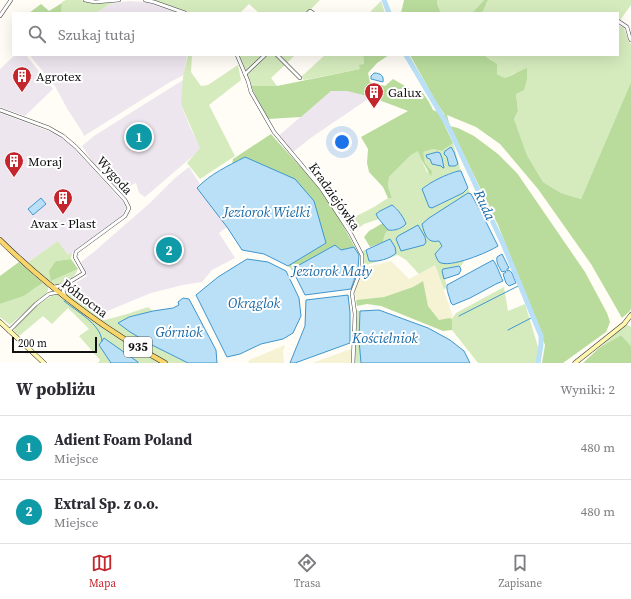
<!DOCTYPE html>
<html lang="pl">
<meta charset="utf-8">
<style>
:root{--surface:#fff;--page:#f7f7f7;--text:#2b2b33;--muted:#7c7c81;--line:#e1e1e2;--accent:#c4262e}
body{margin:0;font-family:"Source Serif 4",serif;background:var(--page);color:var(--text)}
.scale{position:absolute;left:12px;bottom:10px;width:85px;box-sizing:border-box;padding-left:4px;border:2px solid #111;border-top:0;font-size:11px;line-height:14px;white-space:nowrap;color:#111;-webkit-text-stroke:3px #fff;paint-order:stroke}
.you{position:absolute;left:342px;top:142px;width:14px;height:14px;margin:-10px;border:3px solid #fff;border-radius:50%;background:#1a73e8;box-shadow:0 0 0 6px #1a73e833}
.badge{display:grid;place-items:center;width:26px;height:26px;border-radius:50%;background:var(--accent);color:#fff;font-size:13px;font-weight:700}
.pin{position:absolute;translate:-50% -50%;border:2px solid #fff;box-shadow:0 1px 4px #0006}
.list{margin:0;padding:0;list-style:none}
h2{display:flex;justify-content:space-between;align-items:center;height:52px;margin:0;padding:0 16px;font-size:17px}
h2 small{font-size:13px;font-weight:400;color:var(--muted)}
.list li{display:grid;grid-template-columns:26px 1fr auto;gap:12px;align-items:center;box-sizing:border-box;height:64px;padding:0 16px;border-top:1px solid var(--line)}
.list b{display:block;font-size:15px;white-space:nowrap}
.list p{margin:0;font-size:13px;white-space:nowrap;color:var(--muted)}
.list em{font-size:13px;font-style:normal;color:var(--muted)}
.icon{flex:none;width:22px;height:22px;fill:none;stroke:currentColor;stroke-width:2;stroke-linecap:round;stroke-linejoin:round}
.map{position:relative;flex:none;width:631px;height:363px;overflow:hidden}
.search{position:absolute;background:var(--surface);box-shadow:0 4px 16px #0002;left:12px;right:12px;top:12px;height:44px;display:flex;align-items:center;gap:10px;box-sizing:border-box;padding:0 14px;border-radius:0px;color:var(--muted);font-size:15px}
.sheet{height:180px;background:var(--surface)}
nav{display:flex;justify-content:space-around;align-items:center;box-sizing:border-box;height:56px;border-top:1px solid var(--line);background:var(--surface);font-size:11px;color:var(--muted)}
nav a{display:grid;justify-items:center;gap:2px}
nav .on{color:var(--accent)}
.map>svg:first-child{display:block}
</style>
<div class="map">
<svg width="631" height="363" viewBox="0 0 631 363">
<rect width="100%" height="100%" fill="#fffdf5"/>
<g fill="#eee6ef">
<path d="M129 1 146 2 157 5 181 13H96L110 4Z"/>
<path d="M15 55H26L53 89 25 116 0 107V69Z"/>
<path d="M33 55H187L184 75 170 82 84 136 83 133 68 110 55 86 31 57Z"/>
<path d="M183 80 182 107 190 127 201 149 145 197 139 193 136 183 125 188 121 191H119L93 163 82 146 94 136Z"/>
<path d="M331 91H347L371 97 312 137 293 152 277 137Z"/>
<path d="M0 113 54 133 69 143 123 202 126 207 122 216 68 256 58 241 27 263 0 238Z"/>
<path d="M189 167 200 184 197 188 227 227 219 233 235 258 212 270 202 282 183 285 151 293 100 314 74 293V284L87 276 81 262 95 251 151 202 175 178Z"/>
</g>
<g fill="#f6f3d4">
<path d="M391 261 409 279 435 265 453 317 452 319 449 318 439 320 428 306 422 281 413 287 384 297 357 300 354 293 363 268Z"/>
<path d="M285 345 283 352 284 363H248L249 360Z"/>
<path d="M351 349V363H312Z"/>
</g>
<g fill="#d5ebbd">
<path d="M66 0H81L86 2 99 3 116 2 110 4 96 13H61L62 2Z"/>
<path d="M156 0H320L307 13H259L249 4 240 13H191L155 1Z"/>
<path d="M437 0H484L472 13H441L437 4Z"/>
<path d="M488 0H631V5L618 23V13H482Z"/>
<path d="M381 1 385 13H369Z"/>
<path d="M618 25 624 28 629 42 631 44V82L581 199 561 193 543 182 527 155 514 119 518 111 516 94 515 73 505 78 497 74 492 60 484 55H618Z"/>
<path d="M188 55H192L191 72 201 86 208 85 238 65 241 80 209 105 235 156 200 179 187 163 200 148 181 104 183 77Z"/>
<path d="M239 55H263L244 72Z"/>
<path d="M267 55H275L285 65 271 78 277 86H251L247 75Z"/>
<path d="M279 55H295L287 63Z"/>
<path d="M325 55H363L364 65 360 69 304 80 301 77Z"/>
<path d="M453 143 461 171C452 170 435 181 426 185V200L429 207 432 208 434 207 463 193 468 188 471 194 468 193 466 195 429 218 437 241H439L442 246 437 251 450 264 466 259 460 267C455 265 447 268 442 271 444 277 449 285 444 290L435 265 419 274 406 260 398 255 363 266 364 260 362 251 366 250 369 261 379 260 393 255 390 240 383 242 385 234 388 230 393 231 399 213 396 207 390 206 385 208 378 218 379 219 364 224 352 233 345 222 374 207 388 198H392L388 186 389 177 411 155 418 150 421 159 427 172 432 171 425 163 422 152 433 149 442 151Z"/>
<path d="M58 241 68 255 72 252 71 259 56 261 51 281 78 269C75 278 66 282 57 285L51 283 27 263Z"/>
<path d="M43 283 48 287V290L46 294 35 303 10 325 0 317V304L24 296 35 288Z"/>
<path d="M69 285H71V294L105 320 127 314 148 307 153 311 130 317 119 323C140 339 164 352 188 363H169L161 359 125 338 102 322 67 295 65 291 66 287Z"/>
<path d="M504 287 508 311 525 304 539 350 537 363H478L452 330V319L456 313Z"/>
<path d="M56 294 108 331 161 363H98L100 360 79 336 89 329 68 308 52 324 43 316 19 336 14 331C15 322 46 297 56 294Z"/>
<path d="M356 310 360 311 359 340 361 363H353L355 349 357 315Z"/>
<path d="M626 324 631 327V346L621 335 599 348Z"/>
</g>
<g fill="#b9dc9c">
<path d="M404 0H437V4L441 13H401Z"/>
<path d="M484 0H488L482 13H472Z"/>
<path d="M62 3 61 13H29L41 4 49 11Z"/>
<path d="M363 55H389L377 63 368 73 370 82 385 86 393 79 410 89 421 90 429 102 433 110 445 115 436 102 410 55H484L497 64V74L505 78 527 68V79L524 90 516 94 518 111 514 119 527 155 543 182 561 193 581 199 631 82V308L630 311 622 318 591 264 538 189 500 144 476 127 447 115 450 126 458 128 474 136 498 154 517 173 585 272 607 313 610 322 606 332 563 363H542L545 345 498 225 450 126 443 122 453 143 442 151 433 149 423 152 425 163 432 171 431 176 421 159 418 151 411 155 389 177 388 186 392 198H388L383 187 369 172 367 163 368 149 361 137 408 111 371 97 347 91H331L301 117 268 119 256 97 251 86H277L360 69 359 65 364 64Z"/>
<path d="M271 134C288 154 308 173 323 194 337 213 348 234 359 255L354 247 341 250 335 245 292 269 288 266 326 243 245 157 232 164 233 159Z"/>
<path d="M383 223 388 230 385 234 383 242 370 247 364 237 369 231Z"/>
<path d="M71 259 78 269 51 281 49 271 56 261Z"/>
<path d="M19 262 43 283 35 288 24 296 0 304V276Z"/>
<path d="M423 281 428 306 439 320 449 318 452 319V330L443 331 381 306 367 304 357 306 356 300 384 297 413 287Z"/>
<path d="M621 335 631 346V363H583L599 348Z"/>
</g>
<g fill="#b9e0f7" stroke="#3f96cf">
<path d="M374 73C381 73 384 76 383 82L371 79V76Z"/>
<path d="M451 147 454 152 458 164 455 166H449L447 157 444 154 445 151Z"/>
<path d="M437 152 440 153 442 158 444 168H443L441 166 432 164 430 159 427 158 426 155Z"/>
<path d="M245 157 295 179 314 201 326 243 288 266 264 254 242 250 227 227 197 188C210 174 228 166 245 157Z"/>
<path d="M458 171H461L468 188 463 193 434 207 432 208 429 207 422 189C432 181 445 175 458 171Z"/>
<path d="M468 193 471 194 480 210 498 246C489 252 449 269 439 262 437 260 436 256 435 254L442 246 439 241C437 241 435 242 432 241 426 240 423 229 422 224L429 218Z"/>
<path d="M41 198 46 204 33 215 28 209Z"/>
<path d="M392 205C398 209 404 218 406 224 401 229 394 231 388 230L378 218 376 214 380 211Z"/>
<path d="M418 225 425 237 426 242 424 245 401 251 396 239 398 236Z"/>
<path d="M390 239 395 247 396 253C390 259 378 262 369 261L366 250Z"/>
<path d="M335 245 341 250 354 247 359 255 358 269 351 289 305 295 292 269Z"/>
<path d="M502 254 509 268 507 269V271L509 270 512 273 516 283 509 286 506 283 503 274 506 272 505 271 502 272C499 267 496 263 497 257Z"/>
<path d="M247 259 268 262 286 271 299 298 301 316 293 333 283 339 261 344 240 354 227 357 196 295 218 277Z"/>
<path d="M493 260C497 265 500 275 503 281L496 284 470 298 453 305 451 303C450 298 446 290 447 285Z"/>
<path d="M459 266 460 267 461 270 459 274 444 279 442 271 443 269Z"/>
<path d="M348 295 350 312V343L295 363H290L305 326 306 300Z"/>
<path d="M183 298 189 299 216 350 217 363H188L152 345 130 332 118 323 129 317 153 311 173 308 179 305 178 302Z"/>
<path d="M379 310 428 328 450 340 464 351 470 363H361L359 340 360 311Z"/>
<path d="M104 338 138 362V363H111L99 345Z"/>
</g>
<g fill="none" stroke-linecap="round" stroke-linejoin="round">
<g stroke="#3f96cf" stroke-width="1">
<path d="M64 301C76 311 101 324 102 341"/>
<path d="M459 316 520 285"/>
<path d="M508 330 533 317"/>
</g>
<g stroke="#b9e0f7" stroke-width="5">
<path d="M384 0 389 13"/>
<path d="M406 55 448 126 504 246 541 336V345L538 363"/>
</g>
<g stroke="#444" stroke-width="4">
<g id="street">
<path d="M85 0 95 2 119 0"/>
<path d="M145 0 154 2 185 13"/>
<path d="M308 13 310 11 313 13"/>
<path d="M0 16 11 0"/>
<path d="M618 21 627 27 630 38 631 40"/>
<path d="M237 55 248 81 251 92 274 132 321 188 351 234 362 255V267L352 293 355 314 353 363"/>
<path d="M277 55 300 78"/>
<path d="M245 74 265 55"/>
<path d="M0 110 49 128 63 136 76 147 125 200 129 208 125 216 76 252 75 257 84 273C74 279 64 287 53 287"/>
<path d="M64 285 63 290 65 297"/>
<path d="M9 331 36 304 49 294 59 292"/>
</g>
</g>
<g stroke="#333" stroke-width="5">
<g id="secondary">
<path d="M0 322 44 363"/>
<path d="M575 363 624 324 631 315"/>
</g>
</g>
<g stroke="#222" stroke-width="5.5">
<path id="primary" d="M0 240C49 288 105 330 165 363"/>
</g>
<use href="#street" stroke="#fff" stroke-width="3"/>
<use href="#secondary" stroke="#fff6b0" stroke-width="4"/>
<use href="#primary" stroke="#f9d66b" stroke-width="4.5"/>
</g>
<defs>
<g id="building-pin" transform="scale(1)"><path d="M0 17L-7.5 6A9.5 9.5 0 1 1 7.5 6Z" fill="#c4262e" stroke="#fff"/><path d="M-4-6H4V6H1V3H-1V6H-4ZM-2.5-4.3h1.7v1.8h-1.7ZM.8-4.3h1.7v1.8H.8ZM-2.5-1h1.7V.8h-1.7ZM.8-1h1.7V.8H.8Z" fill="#fff"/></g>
</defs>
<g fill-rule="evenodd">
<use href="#building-pin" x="22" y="76"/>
<use href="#building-pin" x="374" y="92"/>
<use href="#building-pin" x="14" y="161"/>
<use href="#building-pin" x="63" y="198"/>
</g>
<g text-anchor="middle" stroke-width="4" stroke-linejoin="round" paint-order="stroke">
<rect fill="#fff" stroke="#585858" stroke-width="1" x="124" y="337" width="28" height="20" rx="3"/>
<g font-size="12" font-weight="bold" fill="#111">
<text x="138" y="351">935</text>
</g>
<g font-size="13" fill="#111" stroke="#fff" text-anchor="start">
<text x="36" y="81">Agrotex</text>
<text x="388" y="97">Galux</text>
<text x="28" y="166">Moraj</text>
<text x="63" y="228" text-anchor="middle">Avax - Plast</text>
</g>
<g font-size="13" fill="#111" stroke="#fff">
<text transform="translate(115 175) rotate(48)" y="5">Wygoda</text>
<text transform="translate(335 196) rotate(55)" y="5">Kradziejówka</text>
<text transform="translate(85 298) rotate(37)" y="5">Północna</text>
</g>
<g font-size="14" font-style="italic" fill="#1768a6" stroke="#fff">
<text transform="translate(485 205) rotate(65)" y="5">Ruda</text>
<text x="267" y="217">Jeziorok Wielki</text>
<text x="332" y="276">Jeziorok Mały</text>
<text x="254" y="308">Okrąglok</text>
<text x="179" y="337">Górniok</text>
<text x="385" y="343">Kościelniok</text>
</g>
</g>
</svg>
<div class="scale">200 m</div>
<div class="you"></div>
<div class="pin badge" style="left:139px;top:137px;background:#0f9aa8">1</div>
<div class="pin badge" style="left:169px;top:250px;background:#0f9aa8">2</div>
<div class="search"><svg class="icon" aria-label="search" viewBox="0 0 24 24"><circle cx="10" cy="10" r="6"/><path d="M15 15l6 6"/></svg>Szukaj tutaj</div>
</div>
<section class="sheet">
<h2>W pobliżu<small>Wyniki: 2</small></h2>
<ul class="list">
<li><span class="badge" style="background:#0f9aa8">1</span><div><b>Adient Foam Poland</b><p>Miejsce</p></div><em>480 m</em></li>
<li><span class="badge" style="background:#0f9aa8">2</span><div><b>Extral Sp. z o.o.</b><p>Miejsce</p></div><em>480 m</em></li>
</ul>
</section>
<nav>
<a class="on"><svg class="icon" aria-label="map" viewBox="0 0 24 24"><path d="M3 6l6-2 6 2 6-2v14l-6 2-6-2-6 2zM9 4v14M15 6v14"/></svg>Mapa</a>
<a><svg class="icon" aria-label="directions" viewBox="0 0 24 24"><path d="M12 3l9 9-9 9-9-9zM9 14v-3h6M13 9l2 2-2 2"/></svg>Trasa</a>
<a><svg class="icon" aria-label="saved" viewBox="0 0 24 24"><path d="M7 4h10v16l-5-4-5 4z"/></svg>Zapisane</a>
</nav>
